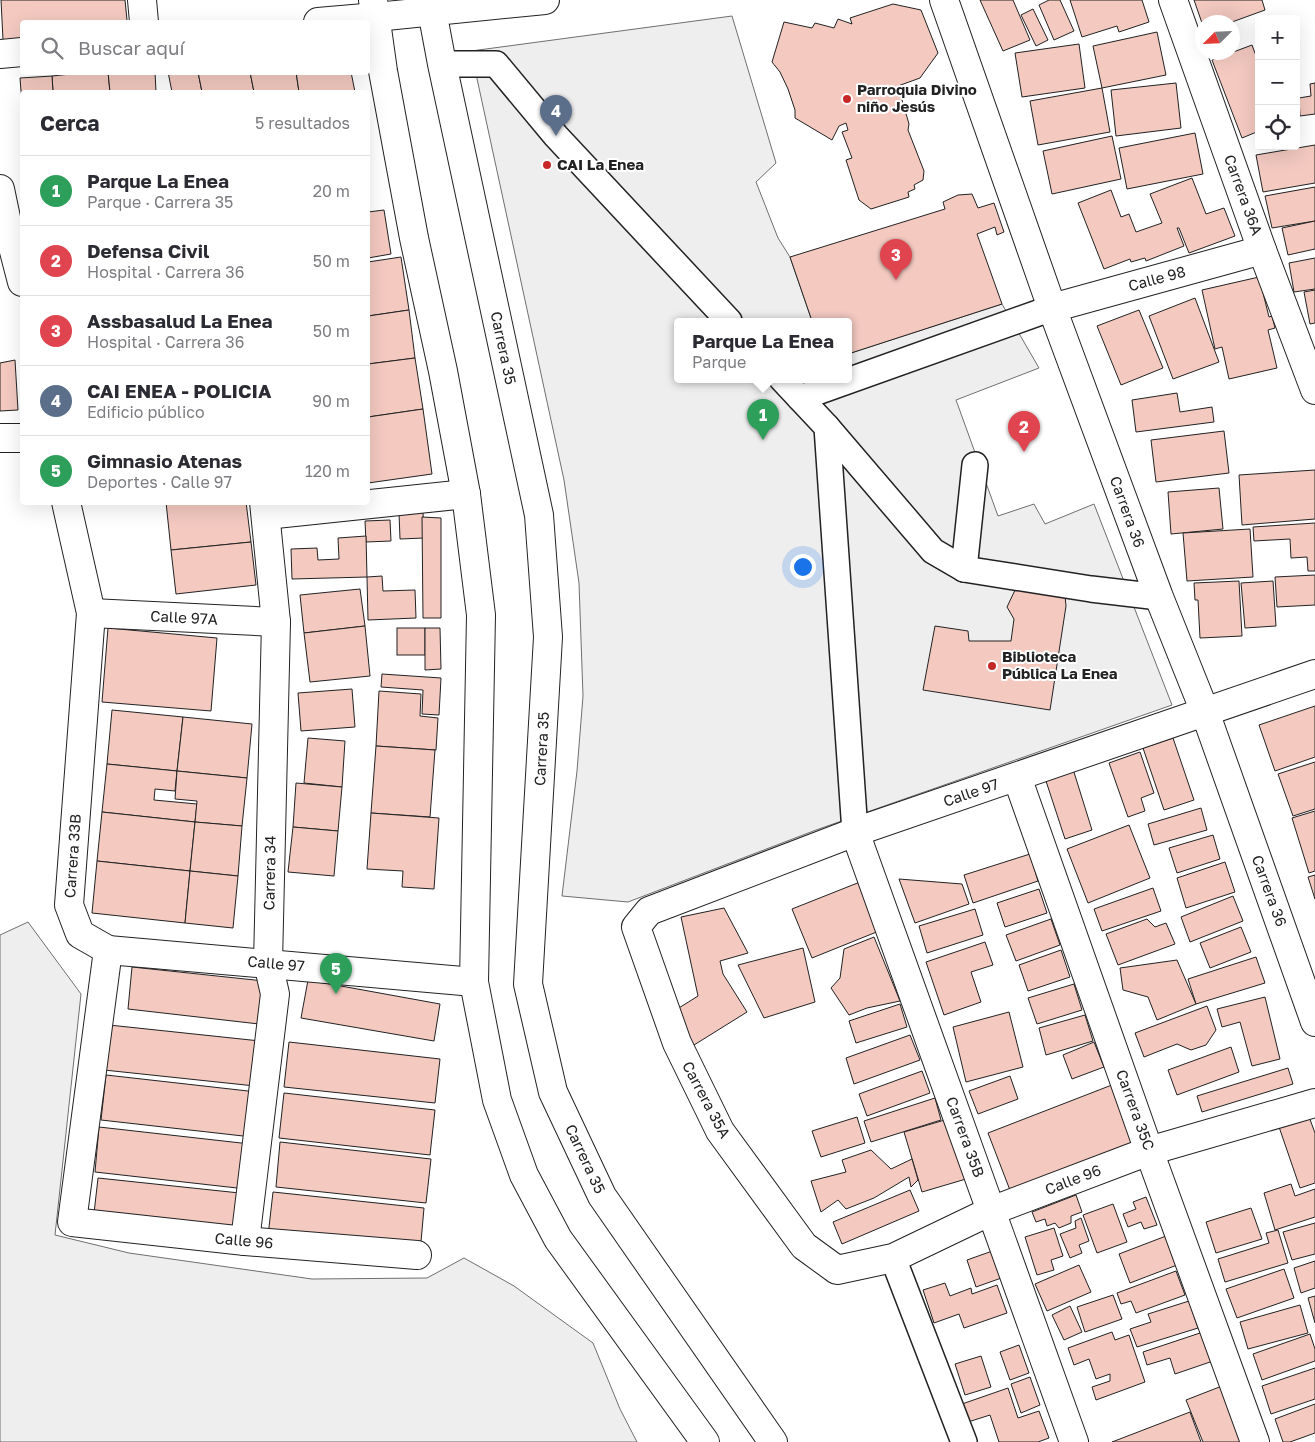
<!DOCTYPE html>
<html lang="es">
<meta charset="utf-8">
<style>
:root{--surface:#fff;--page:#f7f7f7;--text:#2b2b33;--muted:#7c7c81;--line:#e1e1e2;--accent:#c62828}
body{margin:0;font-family:"Golos Text",sans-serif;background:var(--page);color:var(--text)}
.controls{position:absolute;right:15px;top:15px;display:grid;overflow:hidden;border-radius:5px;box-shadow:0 5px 20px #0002}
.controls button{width:45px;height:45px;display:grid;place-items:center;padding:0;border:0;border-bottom:1px solid var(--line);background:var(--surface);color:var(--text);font:25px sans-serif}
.compass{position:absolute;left:1195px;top:15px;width:45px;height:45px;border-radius:50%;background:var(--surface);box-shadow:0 5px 20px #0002;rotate:246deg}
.you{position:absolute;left:802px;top:566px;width:18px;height:18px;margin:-12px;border:4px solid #fff;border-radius:50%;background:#1a73e8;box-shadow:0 0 0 8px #1a73e833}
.badge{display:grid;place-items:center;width:32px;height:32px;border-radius:50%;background:var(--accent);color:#fff;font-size:16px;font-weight:700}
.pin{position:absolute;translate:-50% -41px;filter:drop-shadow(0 1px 2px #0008)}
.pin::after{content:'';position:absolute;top:26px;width:18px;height:15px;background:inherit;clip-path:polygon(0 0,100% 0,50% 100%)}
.popup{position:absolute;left:674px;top:318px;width:178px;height:65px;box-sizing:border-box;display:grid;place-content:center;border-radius:5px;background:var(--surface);filter:drop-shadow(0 1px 4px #0005);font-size:16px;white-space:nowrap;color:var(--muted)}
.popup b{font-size:19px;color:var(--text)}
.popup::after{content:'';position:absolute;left:50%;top:100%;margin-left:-10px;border:10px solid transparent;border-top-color:var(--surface)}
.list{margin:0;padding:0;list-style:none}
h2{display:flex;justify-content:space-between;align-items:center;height:65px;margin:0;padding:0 20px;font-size:21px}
h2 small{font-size:16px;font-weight:400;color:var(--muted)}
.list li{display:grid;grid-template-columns:32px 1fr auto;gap:15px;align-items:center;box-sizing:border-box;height:70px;padding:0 20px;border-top:1px solid var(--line)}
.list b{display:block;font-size:19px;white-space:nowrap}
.list p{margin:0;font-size:16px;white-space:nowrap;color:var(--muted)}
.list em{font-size:16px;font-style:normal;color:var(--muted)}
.icon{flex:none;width:28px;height:28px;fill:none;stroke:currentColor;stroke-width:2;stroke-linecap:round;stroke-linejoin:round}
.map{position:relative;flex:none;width:1315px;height:1442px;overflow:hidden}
.search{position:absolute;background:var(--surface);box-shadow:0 5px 20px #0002;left:20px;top:20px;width:350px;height:55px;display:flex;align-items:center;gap:12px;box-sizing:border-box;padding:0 18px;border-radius:5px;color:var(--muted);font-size:19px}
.panel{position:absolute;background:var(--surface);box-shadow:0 5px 20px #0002;left:20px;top:90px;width:350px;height:415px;border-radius:5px}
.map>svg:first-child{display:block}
</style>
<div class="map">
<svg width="1315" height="1442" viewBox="0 0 1315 1442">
<rect width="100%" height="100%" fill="#fff"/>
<g fill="#eee" stroke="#6f6f6f">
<path d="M732 16 776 163 756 182 778 238 790 257 812 321H678V379H848V354L1002 304 1039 368 956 400 998 516 1034 504 1045 524 1094 504 1172 705 816 830 628 902 562 896 577 771 583 696 579 583 564 480 471 51Z"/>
<path d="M28 922 81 994 55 1235 129 1253 312 1279 427 1278 464 1258 514 1286 593 1343 620 1409 637 1442H0V935Z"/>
</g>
<g fill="#f3c9c0" stroke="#222">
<path d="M1 0H125L127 20 125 22H22V38L3 40Z"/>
<path d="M980 0H1013L1030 40 1003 51Z"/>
<path d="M1049 0H1060L1074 31 1054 40 1039 5Z"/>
<path d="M1070 0H1142L1149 22 1119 32 1117 26 1082 37Z"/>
<path d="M1194 0H1262L1265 10 1232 22 1202 23Z"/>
<path d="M893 4 921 10 938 53 920 78 898 86 909 124 908 130 924 171 923 180 914 185 915 189 908 192 909 197 871 209 859 200 846 160 852 158 842 132 848 130 846 123 839 126 832 140 795 118V110L788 89 780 72 772 62 784 22 812 28 815 23 834 28 838 19 852 24 850 18Z"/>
<path d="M1033 9 1048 40 1036 46 1021 15Z"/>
<path d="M1157 32 1166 75 1102 88 1093 46Z"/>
<path d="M1079 44 1085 88 1022 97 1015 53Z"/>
<path d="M1252 45 1259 64V131L1242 138 1212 60Z"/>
<path d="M89 72H108L110 92H53L52 76Z"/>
<path d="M108 72H155L156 92H110Z"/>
<path d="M168 72H198L202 92H172Z"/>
<path d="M198 72H250L254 92H202Z"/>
<path d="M250 72H296L299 92H254Z"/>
<path d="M296 72H351L355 92H299Z"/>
<path d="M52 76 53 92H22V104L20 78Z"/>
<path d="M1176 83 1181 128 1116 136 1111 90Z"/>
<path d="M1315 83V114L1300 116 1299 98 1311 96 1310 84Z"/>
<path d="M1102 88 1110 132 1038 145 1030 101Z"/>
<path d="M1195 133 1203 174 1127 189 1119 148Z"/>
<path d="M1112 136 1121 179 1052 194 1043 151Z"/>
<path d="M1315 145V183L1263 192 1256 155Z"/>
<path d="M1192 178 1206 214 1224 208 1235 236 1189 253 1179 228H1177L1184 246 1146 261 1145 258 1131 262 1130 259 1104 269 1078 203 1111 190 1121 217 1129 214 1136 232 1162 223 1150 194Z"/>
<path d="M1315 187V221L1272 228 1265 196Z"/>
<path d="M972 194 978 208 994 203 1004 232 997 235 995 227 977 234 1002 304 848 354V321H812L790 257 945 209 943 202 958 195Z"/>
<path d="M384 210 391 254 368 258V212Z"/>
<path d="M1315 221V249L1288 255 1282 228Z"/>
<path d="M401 257 409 310 368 316V262Z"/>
<path d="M1315 258V289L1294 292 1289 263Z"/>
<path d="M1259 277 1269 317 1272 316 1275 328 1268 330 1277 368 1229 379 1222 347 1215 349 1202 290Z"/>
<path d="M1315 290V323L1310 324 1304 292Z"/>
<path d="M1195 298 1219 362 1173 379 1149 316Z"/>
<path d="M409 310 415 358 368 364V316Z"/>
<path d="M1139 310 1163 368 1121 385 1097 326Z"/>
<path d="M415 358 423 409 368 417V364Z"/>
<path d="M15 360 18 410 0 411V363Z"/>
<path d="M1177 393 1180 412 1212 407 1214 422 1136 432 1132 400Z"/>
<path d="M423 409 432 474 368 483V417Z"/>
<path d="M1224 431 1229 473 1156 482 1151 440Z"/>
<path d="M1315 470V519L1242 525 1239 475Z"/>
<path d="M1219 488 1223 529 1171 534 1168 492Z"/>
<path d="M166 502H246L251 542 171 550Z"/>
<path d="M423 512 424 538 400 539 399 513Z"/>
<path d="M422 517 441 518V618H423Z"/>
<path d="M390 520 391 541 366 542 365 521Z"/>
<path d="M1315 523V571H1308L1307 557 1291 558 1290 539 1254 541 1253 527Z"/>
<path d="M1250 529 1253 577 1187 581 1183 533Z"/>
<path d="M366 536 367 577 292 579 291 549 317 548 318 560 339 559 338 538Z"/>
<path d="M251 542 256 585 176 594 171 550Z"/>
<path d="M1315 575V605L1277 607 1275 577Z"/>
<path d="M382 576 383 591 415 590 416 618 368 620 367 577Z"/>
<path d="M1239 581 1242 636 1200 638 1198 600H1195L1194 583Z"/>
<path d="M1273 581 1276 626 1245 628 1241 583Z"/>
<path d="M1064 585 1066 606 1050 710 923 690 935 626 968 631 969 641H1011L1014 619 1007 607 1016 588Z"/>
<path d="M360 589 365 626 304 633 300 595Z"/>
<path d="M365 626 370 676 310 682 304 633Z"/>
<path d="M108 628 217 638 211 711 102 702Z"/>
<rect x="397" y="628" width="28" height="27"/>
<path d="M425 628H440L441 669 425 670Z"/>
<path d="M382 674 441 678 439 715 422 714 423 690 381 687Z"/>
<path d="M352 689 355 727 301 731 298 693Z"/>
<path d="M379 691 421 694 420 716 438 718 436 750 376 746Z"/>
<path d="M1315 706V757L1275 771 1259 725Z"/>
<path d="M112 710 183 717 177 771 107 764Z"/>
<path d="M183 717 252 724 247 778 177 771Z"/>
<path d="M308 738 345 741 342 787 304 783Z"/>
<path d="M1173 738 1194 800 1164 810 1143 748Z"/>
<path d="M376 746 435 750 430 817 371 813Z"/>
<path d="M1140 752 1154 793 1141 798 1145 811 1128 817 1109 763Z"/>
<path d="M1315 762V809L1293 816 1278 774Z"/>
<path d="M107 764 177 771 175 791 155 789 154 800 197 804 195 822 102 812Z"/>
<path d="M1073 769 1092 830 1065 839 1045 778Z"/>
<path d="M177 771 247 778 242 826 195 822 197 801 175 799Z"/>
<path d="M296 783 342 787 338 831 293 827Z"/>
<path d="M1201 808 1207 830 1154 845 1148 824Z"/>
<path d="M1315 811V871L1309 873 1292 818Z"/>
<path d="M102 812 195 822 190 871 97 861Z"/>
<path d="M371 813 439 818 434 889 402 887 403 871 367 869Z"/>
<path d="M195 822 242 826 238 876 190 871Z"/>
<path d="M1129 825 1150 878 1088 903 1067 849Z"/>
<path d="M293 827 338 831 334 876 288 872Z"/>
<path d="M1213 835 1220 859 1177 873 1169 848Z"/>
<path d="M1030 854 1038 881 973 903 964 875Z"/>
<path d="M97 861 190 871 185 923 92 913Z"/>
<path d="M1225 862 1235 892 1186 908 1177 878Z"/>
<path d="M190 871 238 876 233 928 185 923Z"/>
<path d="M1315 875V899L1308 877Z"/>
<path d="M899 879 962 884 969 904 915 923Z"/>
<path d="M860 882 879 931 812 958 792 909Z"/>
<path d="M1153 888 1161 911 1102 931 1094 909Z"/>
<path d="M1039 889 1047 913 1005 927 997 903Z"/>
<path d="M1233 896 1243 921 1190 942 1181 917Z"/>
<path d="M724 908 748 953 720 961 723 974 747 1012 694 1045 674 1011 698 996 681 917Z"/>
<path d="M975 909 983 935 927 953 919 926Z"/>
<path d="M1051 919 1060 945 1016 961 1006 935Z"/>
<path d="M1147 919 1155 927 1166 923 1175 944 1118 965 1106 934Z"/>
<path d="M1241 927 1251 952 1210 968 1200 943Z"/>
<path d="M874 937 900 1001 867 1008 849 1015 831 988 840 978 844 949Z"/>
<path d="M985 942 993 965 971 972 981 1002 944 1015 926 962Z"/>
<path d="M803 948 815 1002 764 1018 738 965Z"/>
<path d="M1061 950 1070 977 1028 991 1019 965Z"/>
<path d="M1256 957 1265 983 1196 1004 1188 979Z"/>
<path d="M1177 960 1196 1004 1157 1020 1148 997 1123 990 1120 968Z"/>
<path d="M132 967 264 981 259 1024 128 1009Z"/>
<path d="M308 980 440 1004 434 1041 301 1018Z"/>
<path d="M1074 984 1082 1010 1037 1024 1028 998Z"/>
<path d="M1265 997 1280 1059 1252 1066 1240 1022 1222 1027 1217 1009Z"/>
<path d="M900 1004 907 1027 856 1043 849 1021Z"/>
<path d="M1207 1006 1216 1030 1206 1045 1191 1050 1177 1044 1144 1057 1135 1033Z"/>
<path d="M1009 1012 1023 1067 966 1082 953 1027Z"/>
<path d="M1085 1015 1093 1041 1046 1055 1039 1028Z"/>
<path d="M109 1025 260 1041 255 1086 104 1070Z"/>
<path d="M910 1035 920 1060 854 1084 846 1058Z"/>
<path d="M289 1042 440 1059 435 1103 284 1087Z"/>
<path d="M1094 1042 1104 1067 1072 1079 1063 1055Z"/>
<path d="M1231 1047 1239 1072 1177 1095 1168 1070Z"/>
<path d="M1288 1068 1293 1084 1202 1112 1197 1096Z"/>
<path d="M922 1071 930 1093 867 1116 859 1094Z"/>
<path d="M106 1075 257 1092 252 1137 101 1120Z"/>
<path d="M1010 1076 1018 1099 978 1114 969 1091Z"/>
<path d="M1117 1083 1143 1147 1013 1198 988 1133Z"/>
<path d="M284 1093 435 1110 430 1155 279 1138Z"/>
<path d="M935 1098 941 1120 871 1142 864 1121Z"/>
<path d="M1308 1114 1315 1133V1183L1300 1188 1278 1124Z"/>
<path d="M857 1117 865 1143 821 1157 812 1131Z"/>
<path d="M948 1119 966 1179 922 1192 904 1132Z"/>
<path d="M99 1127 250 1144 246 1189 95 1172Z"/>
<path d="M280 1142 431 1159 426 1203 276 1187Z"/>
<path d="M871 1150 891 1169 912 1159 918 1180 911 1187 909 1177 874 1198 846 1209 838 1200 821 1212 811 1181 846 1172 842 1160Z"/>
<path d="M98 1178 249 1194 244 1239 93 1222Z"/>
<path d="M1291 1184 1295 1196 1315 1189V1217L1275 1230 1264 1193Z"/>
<path d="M910 1190 919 1211 842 1244 833 1222Z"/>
<path d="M273 1192 424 1208 420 1253 268 1236Z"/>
<path d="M1076 1195 1082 1212 1071 1216V1223L1059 1228 1055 1223 1047 1226 1045 1219 1036 1222 1032 1212Z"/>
<path d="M1146 1197 1157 1225 1144 1229 1141 1222 1128 1227 1123 1214 1136 1209 1133 1202Z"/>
<path d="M1113 1204 1127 1242 1097 1253 1083 1215Z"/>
<path d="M1251 1208 1262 1239 1216 1253 1206 1222Z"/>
<path d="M1081 1218 1089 1241 1079 1245 1082 1253 1070 1258 1060 1234 1076 1228 1075 1221Z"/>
<path d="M1315 1223V1254L1292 1260 1283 1232Z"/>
<path d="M1054 1228 1063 1256 1051 1260 1054 1270 1037 1275 1025 1237Z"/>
<path d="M1278 1230 1288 1263 1225 1282 1218 1259 1269 1243 1266 1233Z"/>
<path d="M1166 1236 1177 1265 1130 1283 1119 1254Z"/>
<path d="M998 1249 1007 1276 976 1287 967 1260Z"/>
<path d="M1315 1261V1288L1301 1293 1294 1268Z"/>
<path d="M1079 1265 1091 1292 1047 1311 1035 1284Z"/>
<path d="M1284 1269 1294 1298 1237 1318 1226 1289Z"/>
<path d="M1176 1271 1185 1295 1136 1313 1131 1301 1121 1304 1117 1293Z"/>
<path d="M945 1283 950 1296 971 1288 972 1294 997 1285 1007 1313 964 1328 959 1314 934 1323 923 1290Z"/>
<path d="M1113 1295 1122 1319 1085 1332 1077 1307Z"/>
<path d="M1315 1296V1323L1308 1298Z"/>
<path d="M1189 1301 1198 1328 1137 1347 1130 1329 1151 1322 1148 1314Z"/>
<path d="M1300 1305 1308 1333 1248 1349 1240 1322Z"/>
<path d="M1070 1306 1082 1332 1064 1340 1052 1315Z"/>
<path d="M1206 1331 1216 1360 1175 1374 1170 1358 1147 1365 1143 1352Z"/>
<path d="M1112 1332 1115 1340 1129 1335 1145 1382 1096 1400 1092 1387 1110 1381V1374L1096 1379 1089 1359 1074 1365 1068 1348Z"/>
<path d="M1310 1334 1315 1349V1361L1262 1380 1253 1354Z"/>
<path d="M1019 1345 1029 1373 1010 1380 1000 1352Z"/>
<path d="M981 1356 991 1387 965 1395 955 1364Z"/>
<path d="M1315 1368V1399L1271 1414 1262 1386Z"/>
<path d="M1030 1377 1040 1405 1021 1413 1011 1384Z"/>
<path d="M1222 1386 1245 1442H1203L1186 1400Z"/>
<path d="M1008 1388 1018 1418 1039 1411 1049 1438 1038 1442H999L990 1415 968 1422 962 1404Z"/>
<path d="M1315 1404V1433L1290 1442H1283L1275 1419Z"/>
<path d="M1190 1412 1201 1442H1112Z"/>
</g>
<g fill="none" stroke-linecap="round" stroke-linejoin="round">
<g stroke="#222" stroke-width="28">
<g id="pedestrian">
<path d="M442 64H496L556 136 729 321"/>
<path d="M782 379 827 427 855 832"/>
<path d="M800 398 1052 308"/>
<path d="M827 427 933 551 964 569 1091 589 1159 597"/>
<path d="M964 569 975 465"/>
<path d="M893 1258 964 1442"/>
</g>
</g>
<g stroke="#222" stroke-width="30">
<g id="minor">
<path d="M142 0 144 22"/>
<path d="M1173 0 1262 250 1315 390"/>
<path d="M318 22 376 17"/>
<path d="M0 54 22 52"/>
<path d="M0 189 9 232 22 282"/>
<path d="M1052 308 1262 250"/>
<path d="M0 438H22"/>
<path d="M66 502 91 613 69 905 80 934 108 950 72 1222 245 1241 417 1255"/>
<path d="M266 515 466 494"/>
<path d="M91 613 276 622"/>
<path d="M1315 674 855 832 649 911 636 927 677 1043 720 1131 804 1246 837 1270 893 1258 991 1211 1149 1151 1315 1103"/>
<path d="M1017 777 1149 1151 1255 1442"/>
<path d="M855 832 1074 1442"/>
<path d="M108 950 474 982"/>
<path d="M245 1241 275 994 268 963 276 622 264 502"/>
</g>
</g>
<g stroke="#222" stroke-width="30">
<g id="tertiary">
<path d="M373 0 383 71 414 238 443 371 466 494 481 615 474 982 497 1100 524 1175 558 1239 705 1442"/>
<path d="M430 0 442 64 539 515 548 637 528 984 553 1092 602 1196 773 1442"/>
<path d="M944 0 1052 308 1159 597 1205 712 1315 1022"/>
<path d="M376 17 545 0"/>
</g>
</g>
<use href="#pedestrian" stroke="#fff" stroke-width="25"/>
<use href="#minor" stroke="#fff" stroke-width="28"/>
<use href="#tertiary" stroke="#fff" stroke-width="28"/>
</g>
<g fill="#c62828" stroke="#fff" stroke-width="2">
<circle cx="847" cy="99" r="5"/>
<circle cx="547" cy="165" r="5"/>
<circle cx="992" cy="666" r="5"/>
</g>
<g text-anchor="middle" stroke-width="4" stroke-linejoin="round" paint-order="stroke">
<g font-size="15" font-weight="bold" fill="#222" stroke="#fff" text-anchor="start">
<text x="857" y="95">Parroquia Divino<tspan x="857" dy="17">niño Jesús</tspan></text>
<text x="557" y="170">CAI La Enea</text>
<text x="1002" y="662">Biblioteca<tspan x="1002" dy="17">Pública La Enea</tspan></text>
</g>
<g font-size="15" fill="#222" stroke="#fff">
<text transform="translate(1243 195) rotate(70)" y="5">Carrera 36A</text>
<text transform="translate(1157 279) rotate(-15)" y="5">Calle 98</text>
<text transform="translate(503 348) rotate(78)" y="5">Carrera 35</text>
<text transform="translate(1127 512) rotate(70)" y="5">Carrera 36</text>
<text transform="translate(184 618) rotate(3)" y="5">Calle 97A</text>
<text transform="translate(542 749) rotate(-87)" y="5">Carrera 35</text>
<text transform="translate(971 793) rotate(-19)" y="5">Calle 97</text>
<text transform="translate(73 856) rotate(-86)" y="5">Carrera 33B</text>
<text transform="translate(270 873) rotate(-89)" y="5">Carrera 34</text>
<text transform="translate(1269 891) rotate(70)" y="5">Carrera 36</text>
<text transform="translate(276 964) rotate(5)" y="5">Calle 97</text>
<text transform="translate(706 1100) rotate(62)" y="5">Carrera 35A</text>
<text transform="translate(1135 1110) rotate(70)" y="5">Carrera 35C</text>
<text transform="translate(965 1137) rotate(70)" y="5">Carrera 35B</text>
<text transform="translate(585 1159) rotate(65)" y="5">Carrera 35</text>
<text transform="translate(1073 1180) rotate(-21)" y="5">Calle 96</text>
<text transform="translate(244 1241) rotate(5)" y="5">Calle 96</text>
</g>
</g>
</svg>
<div class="controls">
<button>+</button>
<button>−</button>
<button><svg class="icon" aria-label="locate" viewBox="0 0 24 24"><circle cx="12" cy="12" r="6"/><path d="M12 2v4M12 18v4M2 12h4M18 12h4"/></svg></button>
</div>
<svg class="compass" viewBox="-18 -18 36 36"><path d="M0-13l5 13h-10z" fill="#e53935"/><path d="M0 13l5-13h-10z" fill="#7c7c81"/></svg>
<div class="you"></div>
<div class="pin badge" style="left:763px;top:440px;background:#2e9e5b">1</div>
<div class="popup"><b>Parque La Enea</b>Parque</div>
<div class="pin badge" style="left:1024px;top:452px;background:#e0444e">2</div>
<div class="pin badge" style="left:896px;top:280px;background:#e0444e">3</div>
<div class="pin badge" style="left:556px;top:136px;background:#5c6f8a">4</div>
<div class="pin badge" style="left:336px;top:994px;background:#2e9e5b">5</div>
<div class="search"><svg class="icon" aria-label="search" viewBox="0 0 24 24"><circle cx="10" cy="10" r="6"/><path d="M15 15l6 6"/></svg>Buscar aquí</div>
<section class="panel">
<h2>Cerca<small>5 resultados</small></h2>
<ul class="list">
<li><span class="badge" style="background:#2e9e5b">1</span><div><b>Parque La Enea</b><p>Parque · Carrera 35</p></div><em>20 m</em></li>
<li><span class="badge" style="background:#e0444e">2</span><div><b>Defensa Civil</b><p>Hospital · Carrera 36</p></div><em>50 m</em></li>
<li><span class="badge" style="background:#e0444e">3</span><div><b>Assbasalud La Enea</b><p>Hospital · Carrera 36</p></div><em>50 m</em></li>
<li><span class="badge" style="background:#5c6f8a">4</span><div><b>CAI ENEA - POLICIA</b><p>Edificio público</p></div><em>90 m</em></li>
<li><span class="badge" style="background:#2e9e5b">5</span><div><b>Gimnasio Atenas</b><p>Deportes · Calle 97</p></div><em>120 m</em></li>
</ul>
</section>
</div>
